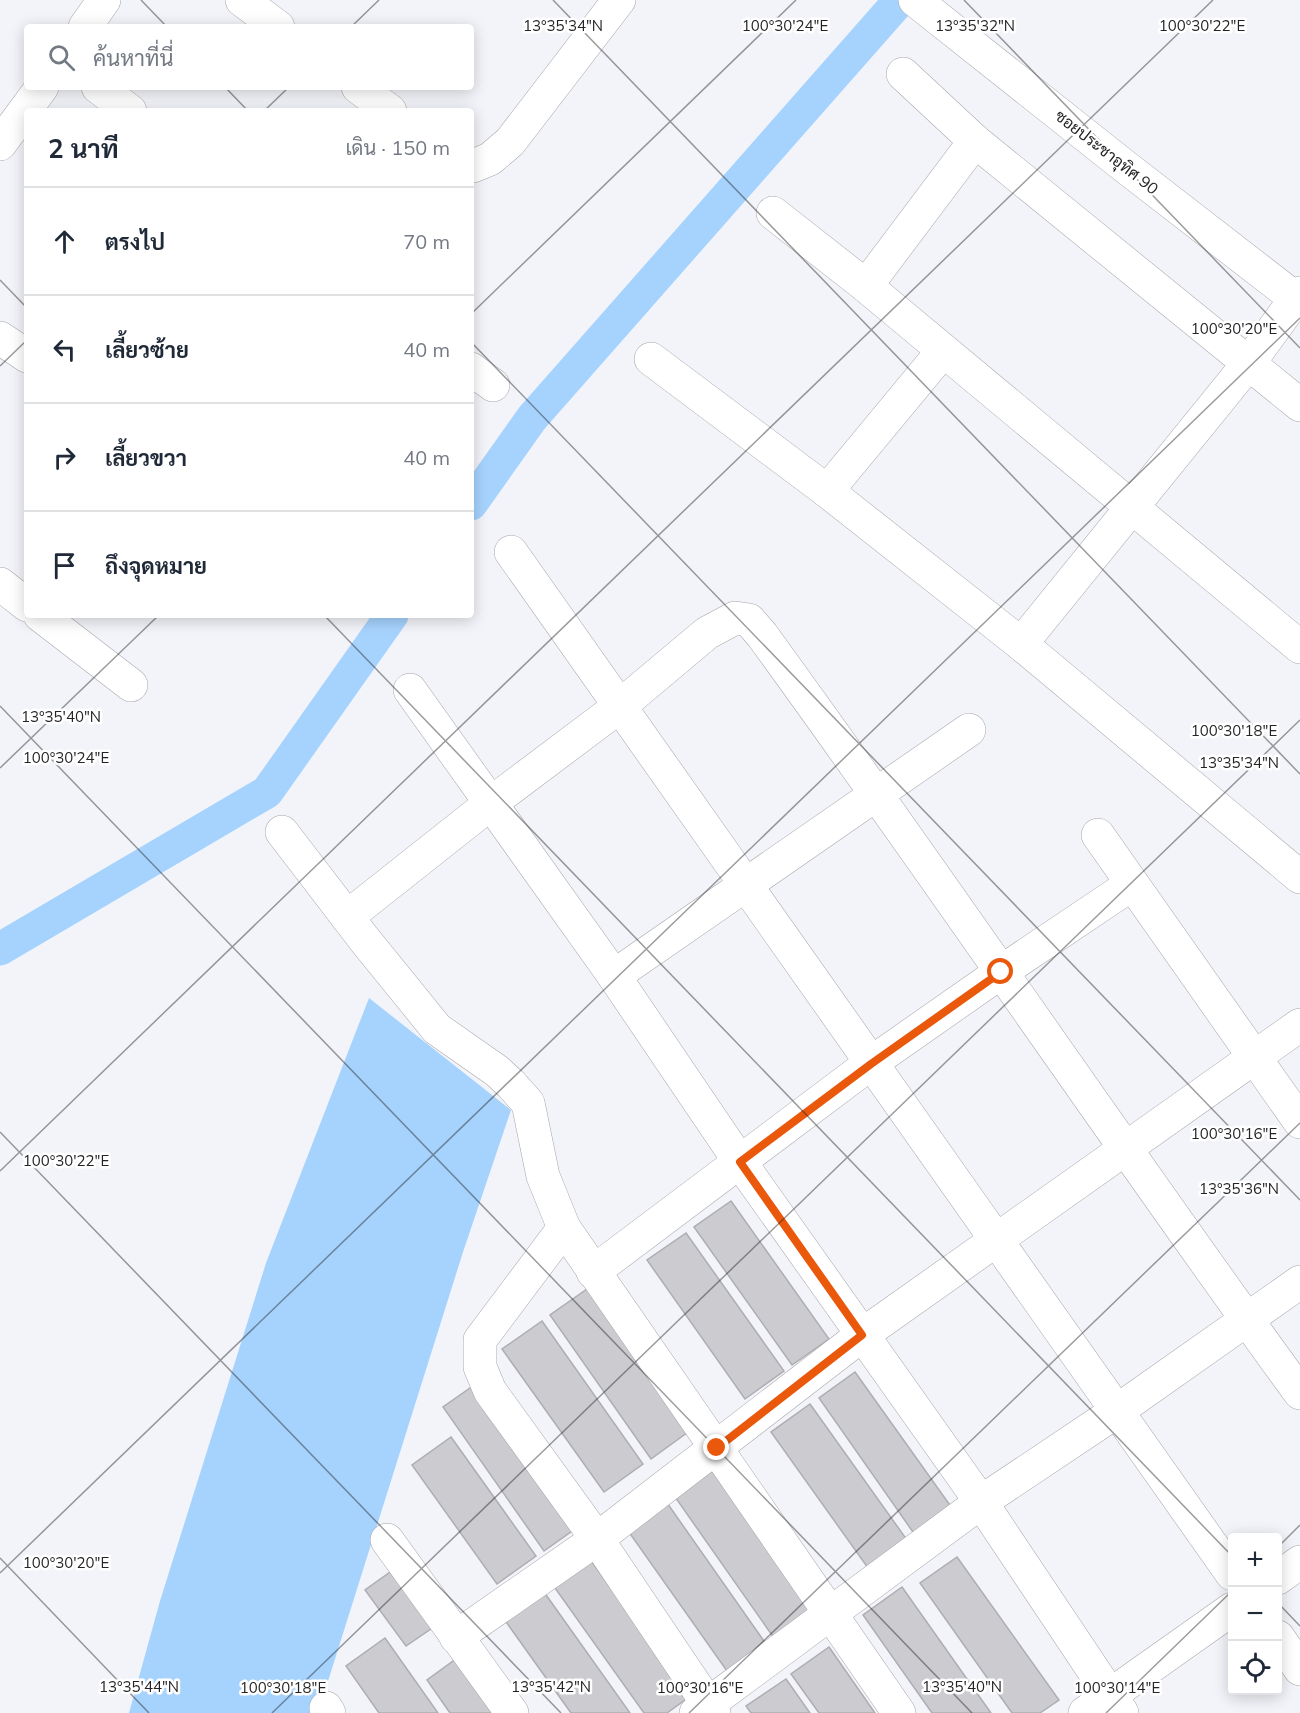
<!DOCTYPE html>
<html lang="th">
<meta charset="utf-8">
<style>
:root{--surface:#fff;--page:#f6f6f7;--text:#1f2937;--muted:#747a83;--line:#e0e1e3}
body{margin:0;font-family:Mulish,Sarabun,sans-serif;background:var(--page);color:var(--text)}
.controls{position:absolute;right:18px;bottom:18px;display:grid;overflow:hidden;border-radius:6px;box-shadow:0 3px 15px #0003}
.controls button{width:54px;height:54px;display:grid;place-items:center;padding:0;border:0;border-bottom:2px solid var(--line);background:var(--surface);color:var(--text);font:30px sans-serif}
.stop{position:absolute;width:18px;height:18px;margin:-14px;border:4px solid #ea580c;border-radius:50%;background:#fff}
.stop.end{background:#ea580c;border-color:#fff;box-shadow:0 2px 6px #0008}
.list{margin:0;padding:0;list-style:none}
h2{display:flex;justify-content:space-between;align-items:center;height:78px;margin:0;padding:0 24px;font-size:26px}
h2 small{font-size:20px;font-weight:400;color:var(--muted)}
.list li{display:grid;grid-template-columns:39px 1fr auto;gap:18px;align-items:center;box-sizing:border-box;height:108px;padding:0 24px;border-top:2px solid var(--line)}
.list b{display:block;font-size:22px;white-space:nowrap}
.list em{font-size:20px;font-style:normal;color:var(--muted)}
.icon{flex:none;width:33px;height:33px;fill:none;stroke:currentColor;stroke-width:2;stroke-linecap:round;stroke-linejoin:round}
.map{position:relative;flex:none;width:1300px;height:1713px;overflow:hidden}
.search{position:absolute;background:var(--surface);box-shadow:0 3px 15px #0003;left:24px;top:24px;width:450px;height:66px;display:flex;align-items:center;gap:15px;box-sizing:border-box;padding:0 21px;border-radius:6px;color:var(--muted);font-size:22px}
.panel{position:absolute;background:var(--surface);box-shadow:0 3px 15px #0003;left:24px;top:108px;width:450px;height:510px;border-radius:6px}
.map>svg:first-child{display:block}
</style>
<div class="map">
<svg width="1300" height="1713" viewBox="0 0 1300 1713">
<rect width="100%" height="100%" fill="#f3f4f9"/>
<path fill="#a6d3fe" d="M369 998 511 1110 463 1252 318 1713H129L160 1601 266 1263Z"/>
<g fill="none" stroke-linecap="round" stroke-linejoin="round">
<g stroke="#a6d3fe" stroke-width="33">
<path d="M471 504 532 418 900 0"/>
<path d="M0 949 267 792 392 615"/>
</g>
</g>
<g fill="#cbcbd0" stroke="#adadb2" stroke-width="1.5">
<path d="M731 1201 829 1339 792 1365 694 1227Z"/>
<path d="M686 1233 784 1371 745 1399 647 1260Z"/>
<path d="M587 1289 688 1432 651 1459 550 1315Z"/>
<path d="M542 1321 643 1464 604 1492 502 1349Z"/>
<path d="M855 1372 957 1515 920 1542 819 1398Z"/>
<path d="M480 1381 582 1524 544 1551 443 1407Z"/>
<path d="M810 1404 912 1547 873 1575 771 1432Z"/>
<path d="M451 1437 536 1556 497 1584 412 1465Z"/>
<path d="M710 1468 812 1611 774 1638 673 1494Z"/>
<path d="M665 1500 766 1644 727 1671 626 1528Z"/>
<path d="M587 1555 689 1697 667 1713H644L550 1581Z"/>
<path d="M957 1557 1059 1700 1040 1713H1012L920 1583Z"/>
<path d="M400 1565 441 1622 406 1646 365 1590Z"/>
<path d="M539 1585 630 1713H571L499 1612Z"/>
<path d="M902 1587 991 1713H932L863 1615Z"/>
<path d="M385 1638 438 1713H379L346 1666Z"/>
<path d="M829 1647 875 1713H819L791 1674Z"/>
<path d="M464 1653 506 1713H450L427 1680Z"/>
<path d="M786 1679 810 1713H751L746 1706Z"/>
</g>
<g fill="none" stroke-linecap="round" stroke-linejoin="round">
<g stroke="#a7a7ac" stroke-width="34">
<g id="minor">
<path d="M242 0 278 27"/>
<path d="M915 0 1123 165 1300 302"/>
<path d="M85 27 104 0"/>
<path d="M903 74 975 141 1300 405"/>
<path d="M98 87 130 111"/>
<path d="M358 87 390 111"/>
<path d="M0 144 42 87"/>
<path d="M471 165 473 166 490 159 510 142 619 0"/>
<path d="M773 213 866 286 1300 647"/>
<path d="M866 286 975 141"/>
<path d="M0 338 27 356"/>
<path d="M651 359 827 491 1021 644 1300 877"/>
<path d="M471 369 493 385"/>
<path d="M827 491 943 351"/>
<path d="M511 552 1232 1574"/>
<path d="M0 584 27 605"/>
<path d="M40 615 131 685"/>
<path d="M1021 644 1248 364 1300 293"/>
<path d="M410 690 614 976 740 1162 981 1502 1122 1713"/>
<path d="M282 832 364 939 437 1029 497 1071 511 1084 528 1103 543 1176 564 1228 480 1340V1367L490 1391 597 1539 714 1713"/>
<path d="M1098 835 1300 1122"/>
<path d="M347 917 491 803 620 706 707 633 735 618 749 620 762 635C944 885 1117 1142 1300 1393"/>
<path d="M614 976 969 730"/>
<path d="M564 1228 899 1713"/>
<path d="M593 1272 871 1063 1001 972 1132 884"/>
<path d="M387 1540 512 1713"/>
<path d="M1278 1578 1300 1562"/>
<path d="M456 1637 597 1539 862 1335 1300 1025"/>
<path d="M1278 1637 1300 1669"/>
<path d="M326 1708 329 1713"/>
<path d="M696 1713 981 1502 1117 1411 1300 1282"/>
<path d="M1085 1713 1232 1609"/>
</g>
</g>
<use href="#minor" stroke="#fff" stroke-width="33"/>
</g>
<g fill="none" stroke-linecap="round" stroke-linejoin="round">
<path stroke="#ea580c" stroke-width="8" d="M717 1448 862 1335 740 1162 871 1064 1001 972"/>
</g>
<path fill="none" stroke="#242426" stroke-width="1.5" stroke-opacity="0.45" d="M141 0 167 27M553 0 1300 774M964 0 1300 348M351 27 379 0M225 87 248 111M264 111 289 87M0 280 27 308M471 314 796 0M471 342 1300 1200M0 366 27 340M324 615 1232 1556M0 706 972 1713M0 768 159 615M0 1132 561 1713M0 1171 1213 0M1278 1547 1300 1525M0 1558 149 1713M0 1573 1300 318M1278 1603 1300 1626M272 1713 1300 720M689 1713 1300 1123M1106 1713 1232 1591"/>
<g text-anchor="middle" stroke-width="5" stroke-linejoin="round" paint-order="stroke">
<g font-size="16" fill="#242426" stroke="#fff">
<text transform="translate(1107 152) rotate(38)" y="6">ซอยประชาอุทิศ 90</text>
</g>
</g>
<g font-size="15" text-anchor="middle" fill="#242426" stroke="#fff" stroke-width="5" stroke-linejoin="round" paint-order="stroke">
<text x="785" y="31">100°30'24"E</text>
<text x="1202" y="31">100°30'22"E</text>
<text x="563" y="31">13°35'34"N</text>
<text x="975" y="31">13°35'32"N</text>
<text x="1234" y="334">100°30'20"E</text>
<text x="61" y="722">13°35'40"N</text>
<text x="1234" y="736">100°30'18"E</text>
<text x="66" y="763">100°30'24"E</text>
<text x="1239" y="768">13°35'34"N</text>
<text x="1234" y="1139">100°30'16"E</text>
<text x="66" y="1166">100°30'22"E</text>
<text x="1239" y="1194">13°35'36"N</text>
<text x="66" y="1568">100°30'20"E</text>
<text x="139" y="1692">13°35'44"N</text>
<text x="551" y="1692">13°35'42"N</text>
<text x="962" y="1692">13°35'40"N</text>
<text x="283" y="1693">100°30'18"E</text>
<text x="700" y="1693">100°30'16"E</text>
<text x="1117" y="1693">100°30'14"E</text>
</g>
</svg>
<div class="controls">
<button>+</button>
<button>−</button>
<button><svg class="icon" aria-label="locate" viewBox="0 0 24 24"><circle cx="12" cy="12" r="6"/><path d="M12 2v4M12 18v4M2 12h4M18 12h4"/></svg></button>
</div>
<div class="stop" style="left:1001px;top:972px"></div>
<div class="stop end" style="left:717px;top:1448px"></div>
<div class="search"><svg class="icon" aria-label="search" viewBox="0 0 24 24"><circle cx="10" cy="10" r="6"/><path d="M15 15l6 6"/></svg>ค้นหาที่นี่</div>
<section class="panel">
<h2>2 นาที<small>เดิน · 150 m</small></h2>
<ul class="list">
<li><svg class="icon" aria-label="ahead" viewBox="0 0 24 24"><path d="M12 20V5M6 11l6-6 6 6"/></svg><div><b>ตรงไป</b></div><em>70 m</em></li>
<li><svg class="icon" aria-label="left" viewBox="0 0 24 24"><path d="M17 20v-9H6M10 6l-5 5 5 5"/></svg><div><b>เลี้ยวซ้าย</b></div><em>40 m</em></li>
<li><svg class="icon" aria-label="right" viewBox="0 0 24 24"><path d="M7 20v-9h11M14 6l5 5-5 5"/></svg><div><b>เลี้ยวขวา</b></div><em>40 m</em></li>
<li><svg class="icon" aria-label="arrive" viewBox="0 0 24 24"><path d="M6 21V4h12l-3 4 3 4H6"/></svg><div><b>ถึงจุดหมาย</b></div></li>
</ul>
</section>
</div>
